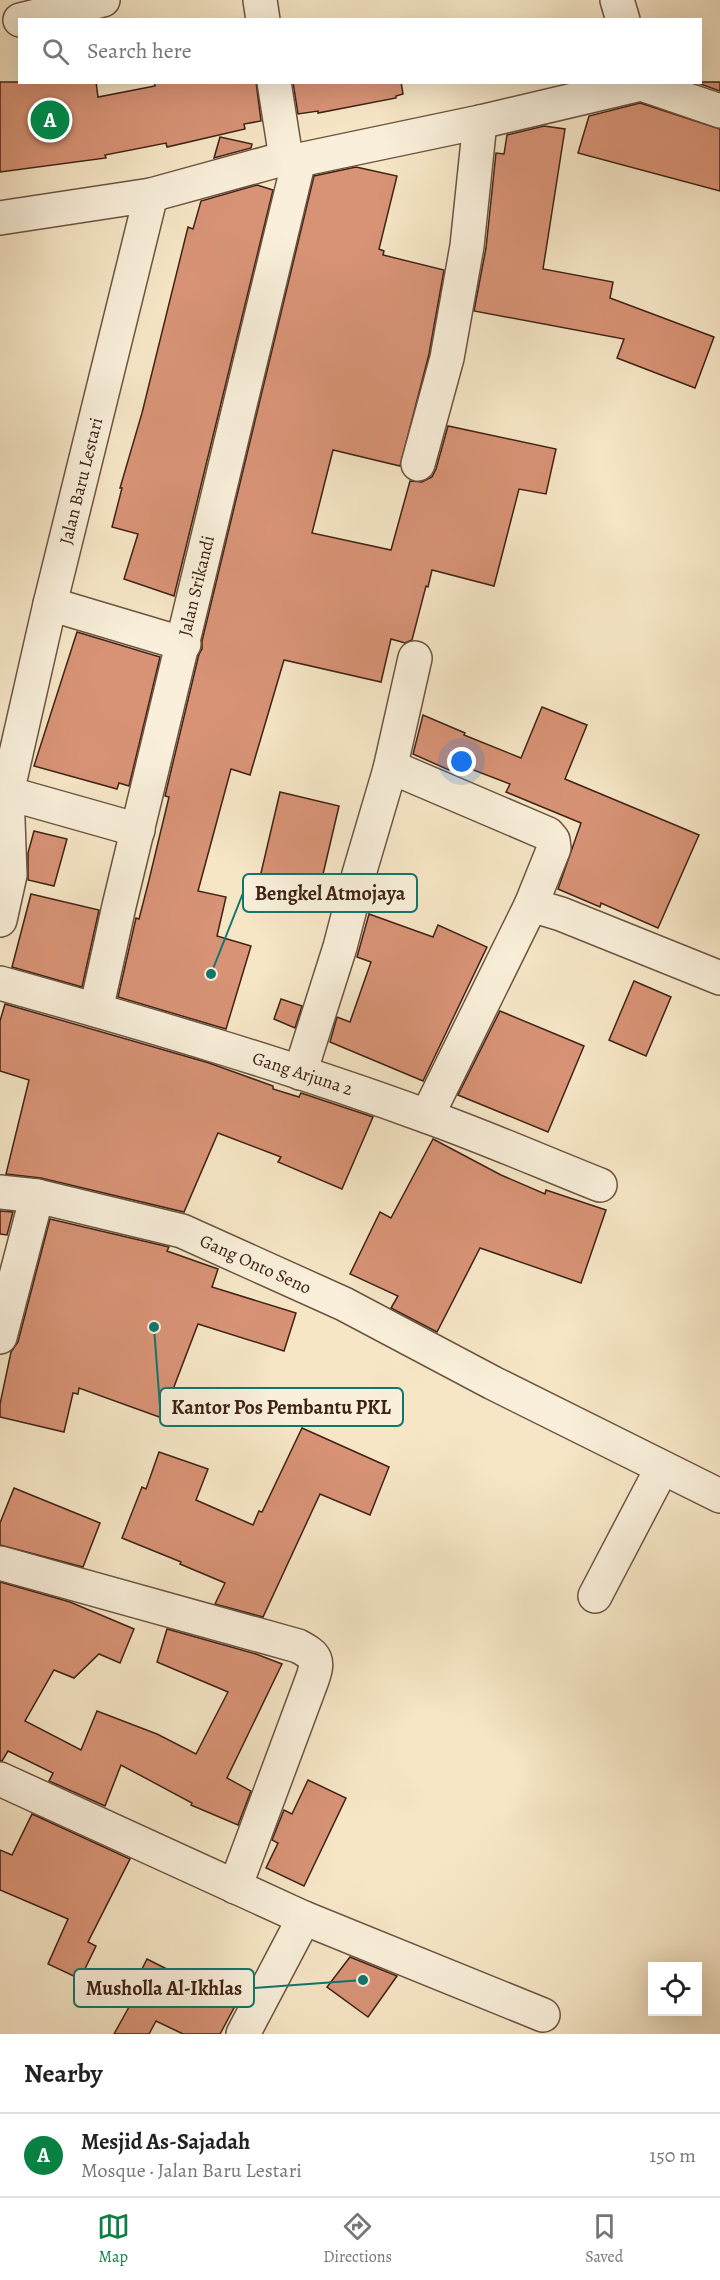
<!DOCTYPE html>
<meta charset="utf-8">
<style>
:root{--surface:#fff;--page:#f6f6f6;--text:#222;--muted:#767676;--line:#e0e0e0;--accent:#0b8043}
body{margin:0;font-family:Alegreya,serif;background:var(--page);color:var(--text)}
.controls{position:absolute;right:18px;bottom:18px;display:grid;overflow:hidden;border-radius:0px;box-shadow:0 6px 24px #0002}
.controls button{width:54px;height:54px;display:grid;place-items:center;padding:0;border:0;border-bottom:2px solid var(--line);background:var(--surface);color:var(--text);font:30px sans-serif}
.you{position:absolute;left:462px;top:762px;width:21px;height:21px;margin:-15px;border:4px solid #fff;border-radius:50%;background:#1a73e8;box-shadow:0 0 0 9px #1a73e833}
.badge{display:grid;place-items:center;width:39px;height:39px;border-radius:50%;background:var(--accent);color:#fff;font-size:20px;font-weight:700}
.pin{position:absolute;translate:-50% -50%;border:3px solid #fff;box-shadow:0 2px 6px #0006}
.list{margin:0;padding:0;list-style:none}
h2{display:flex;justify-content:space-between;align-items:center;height:78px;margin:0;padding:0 24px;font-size:26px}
h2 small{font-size:20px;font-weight:400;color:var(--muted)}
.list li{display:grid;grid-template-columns:39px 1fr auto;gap:18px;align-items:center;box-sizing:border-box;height:84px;padding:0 24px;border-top:2px solid var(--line)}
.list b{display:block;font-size:22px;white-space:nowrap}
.list p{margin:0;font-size:20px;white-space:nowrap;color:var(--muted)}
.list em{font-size:20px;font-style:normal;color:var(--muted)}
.icon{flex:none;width:33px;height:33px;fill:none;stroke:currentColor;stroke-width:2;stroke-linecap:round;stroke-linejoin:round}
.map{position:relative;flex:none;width:720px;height:2034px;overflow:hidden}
.search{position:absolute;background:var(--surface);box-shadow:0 6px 24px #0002;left:18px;right:18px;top:18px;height:66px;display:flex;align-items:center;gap:15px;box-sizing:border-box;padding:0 21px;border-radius:0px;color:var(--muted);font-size:22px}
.sheet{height:162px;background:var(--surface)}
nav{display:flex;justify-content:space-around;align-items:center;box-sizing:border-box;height:84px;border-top:2px solid var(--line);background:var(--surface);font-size:16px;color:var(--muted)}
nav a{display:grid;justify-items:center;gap:3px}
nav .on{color:var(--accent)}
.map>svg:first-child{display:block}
</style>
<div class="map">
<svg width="720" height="2034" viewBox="0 0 720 2034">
<rect width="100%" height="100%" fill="#f6e6c6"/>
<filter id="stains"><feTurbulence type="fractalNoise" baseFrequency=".00333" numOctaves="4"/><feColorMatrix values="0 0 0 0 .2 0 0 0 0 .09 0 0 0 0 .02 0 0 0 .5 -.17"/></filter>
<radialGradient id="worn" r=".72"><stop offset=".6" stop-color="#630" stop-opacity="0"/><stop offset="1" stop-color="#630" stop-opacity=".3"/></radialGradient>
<g fill="#d89376" stroke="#3f2315" stroke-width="1.5">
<path d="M0 82H96L98 97 155 86 154 82H256L261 121 244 124 245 129 167 147 166 143 105 155 106 158 0 172Z"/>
<path d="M293 82H401L403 94 396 96V98L318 113V111L298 114Z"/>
<path d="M695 82H720V91Z"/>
<path d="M640 103 720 129V191L578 153 589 116Z"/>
<path d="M544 126 565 129 543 269 613 282 610 298 714 337 695 388 617 358 624 339 474 311 486 248 496 153 504 154 507 135Z"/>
<path d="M220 137 252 144 251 148 214 158Z"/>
<path d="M356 167 397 176 379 249 384 251 383 255 444 270 429 354 400 466 333 450 312 533 391 550 410 481 422 482 432 477 436 469 448 426 556 449 546 494 519 489 494 586 432 570 428 587 426 586 412 640 405 643 391 639 381 682 284 660 250 775 231 769 198 891 226 897 217 936 251 946 226 1029 118 997 136 918 139 919 149 880 169 797 165 796 199 654 202 649V641L314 176Z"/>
<path d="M257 185 273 190 174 596 124 579 138 534 112 527 122 488H120L142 413 188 227 193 229 201 201Z"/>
<path d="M77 632 160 657 129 786 119 783 117 789 34 766Z"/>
<path d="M542 707 587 725 565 779 699 835 658 928 601 903 600 907 558 889 581 823 506 792 510 784 453 762 449 770 413 754 423 715 465 733 464 735 521 758Z"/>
<path d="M280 792 339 806 316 904 257 890Z"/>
<path d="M34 831 67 839 54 886 28 880V853Z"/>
<path d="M31 894 99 910 82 987 12 967Z"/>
<path d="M369 914 433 937 438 925 487 947 423 1081 330 1042 337 1017 350 1022 371 962 357 957Z"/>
<path d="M634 981 671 997 646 1056 609 1040Z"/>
<path d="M281 999 302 1006 295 1028 274 1019Z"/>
<path d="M5 1004 209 1063 273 1086V1089L299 1097 301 1093 373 1117 342 1189 278 1162 281 1157 218 1133 184 1212 41 1178 6 1174 29 1080 0 1071V1021Z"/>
<path d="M500 1011 584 1046 548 1132 458 1095Z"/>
<path d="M433 1139 501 1175 545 1194 546 1190 606 1210 581 1283 480 1248 437 1332 391 1308 398 1296 350 1274 380 1212 391 1218Z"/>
<path d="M0 1211 13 1212 7 1235 0 1234Z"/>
<path d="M50 1219 169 1247 167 1251 218 1269 212 1287 296 1313 284 1351 198 1324 162 1418 79 1388 78 1394 73 1393 64 1432 0 1417V1404L11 1352 18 1342Z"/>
<path d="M302 1428 389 1467 370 1515 320 1494 263 1617 215 1604 225 1583 180 1564 181 1562 122 1538 142 1487 146 1489 159 1452 208 1469 196 1500 253 1525 259 1511 262 1512Z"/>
<path d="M14 1488 100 1523 83 1567 0 1545V1523Z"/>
<path d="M0 1582 70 1602 134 1629 120 1663 99 1654 74 1678 54 1670 25 1721 81 1750 97 1711 157 1734 196 1754 228 1692 157 1662 167 1629 256 1654 282 1664 227 1778 251 1791 238 1825 191 1805 192 1803 121 1765 105 1806 49 1781 53 1773 8 1751 2 1761H0Z"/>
<path d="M308 1780 346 1798 304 1886 266 1868 278 1843 272 1840 284 1810 292 1814Z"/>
<path d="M32 1814 130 1859 88 1942 96 1946 80 1979 48 1964 68 1919 0 1890V1850L12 1855Z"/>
<path d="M350 1957 397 1976 368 2017 327 1987Z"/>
<path d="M147 1959 236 2004 220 2034H183L156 2021 149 2034H114L129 2007 124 2005Z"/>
</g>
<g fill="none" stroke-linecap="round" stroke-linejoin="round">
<g stroke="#6d5441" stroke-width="36">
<g id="minor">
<path d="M260 0 263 20"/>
<path d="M617 0 623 20"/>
<path d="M20 20 103 0"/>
<path d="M274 82 286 158"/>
<path d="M641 84 720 111"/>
<path d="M480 122 641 84V82"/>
<path d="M151 195 286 158 299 160 480 122 467 246 447 358 418 464"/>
<path d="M0 218 151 195 50 604 7 793 10 875 0 920"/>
<path d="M50 604 184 644"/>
<path d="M390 769 415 658"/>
<path d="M7 793 138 830"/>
<path id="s1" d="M0 983C143 1023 287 1065 426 1116 485 1137 542 1162 600 1185"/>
<path id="s2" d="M96 1010 119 906 299 160"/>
<path d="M300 1073 340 947 359 874 390 769 403 772 548 834 553 840 554 848 531 905"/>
<path d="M427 1116 531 905 561 914 720 978"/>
<path id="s3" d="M0 1192 37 1196 182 1231 344 1304 493 1383 720 1496"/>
<path d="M0 1337 37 1196"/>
<path d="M0 1563 298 1646C317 1656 319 1660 312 1680L235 1887"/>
<path d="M595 1596 662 1468"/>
<path d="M0 1779 304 1918 543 2015"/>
<path d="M243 2034 304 1918"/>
</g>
</g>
<use href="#minor" stroke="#f9efda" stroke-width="33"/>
</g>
<g text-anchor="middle" stroke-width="4.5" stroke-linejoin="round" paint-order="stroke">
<g font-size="18" fill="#3f2315" stroke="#f9efda">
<text transform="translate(81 481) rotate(-76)" y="6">Jalan Baru Lestari</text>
<text dy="6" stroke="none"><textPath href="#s2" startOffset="436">Jalan Srikandi</textPath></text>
<text dy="6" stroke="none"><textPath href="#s1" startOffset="316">Gang Arjuna 2</textPath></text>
<text dy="6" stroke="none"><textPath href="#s3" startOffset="267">Gang Onto Seno</textPath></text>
</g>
</g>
<path fill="none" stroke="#0f766e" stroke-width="2" d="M211 974L243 893M154 1327L160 1407M363 1980L254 1988"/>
<g fill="#0f766e" stroke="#f9efda" stroke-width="2">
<circle cx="211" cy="974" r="6"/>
<circle cx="154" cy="1327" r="6"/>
<circle cx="363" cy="1980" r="6"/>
</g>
<g fill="#f9efda" stroke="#0f766e" stroke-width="2">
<rect x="243" y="874" width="174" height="38" rx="6"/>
<rect x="160" y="1388" width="243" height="38" rx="6"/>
<rect x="74" y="1969" width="180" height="38" rx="6"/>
</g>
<g font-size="20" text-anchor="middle" font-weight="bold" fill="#3f2315">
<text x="330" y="900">Bengkel Atmojaya</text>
<text x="281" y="1414">Kantor Pos Pembantu PKL</text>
<text x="164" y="1995">Musholla Al-Ikhlas</text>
</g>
<rect width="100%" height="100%" filter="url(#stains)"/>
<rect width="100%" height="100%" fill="url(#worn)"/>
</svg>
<div class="controls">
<button><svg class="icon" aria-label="locate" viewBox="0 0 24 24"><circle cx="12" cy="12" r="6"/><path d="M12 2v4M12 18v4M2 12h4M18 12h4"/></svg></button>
</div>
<div class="you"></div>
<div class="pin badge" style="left:50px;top:120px">A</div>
<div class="search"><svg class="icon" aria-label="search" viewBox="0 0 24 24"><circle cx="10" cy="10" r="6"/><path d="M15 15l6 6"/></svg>Search here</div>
</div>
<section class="sheet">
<h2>Nearby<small></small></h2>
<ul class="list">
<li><span class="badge">A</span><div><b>Mesjid As-Sajadah</b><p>Mosque · Jalan Baru Lestari</p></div><em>150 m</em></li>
</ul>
</section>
<nav>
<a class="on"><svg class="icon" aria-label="map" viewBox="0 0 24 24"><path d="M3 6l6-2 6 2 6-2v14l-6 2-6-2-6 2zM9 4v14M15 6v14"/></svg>Map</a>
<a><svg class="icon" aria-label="directions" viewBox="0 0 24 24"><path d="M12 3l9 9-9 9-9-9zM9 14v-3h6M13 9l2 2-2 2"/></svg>Directions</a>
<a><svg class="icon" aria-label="saved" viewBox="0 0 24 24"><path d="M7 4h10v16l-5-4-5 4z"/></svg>Saved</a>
</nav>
